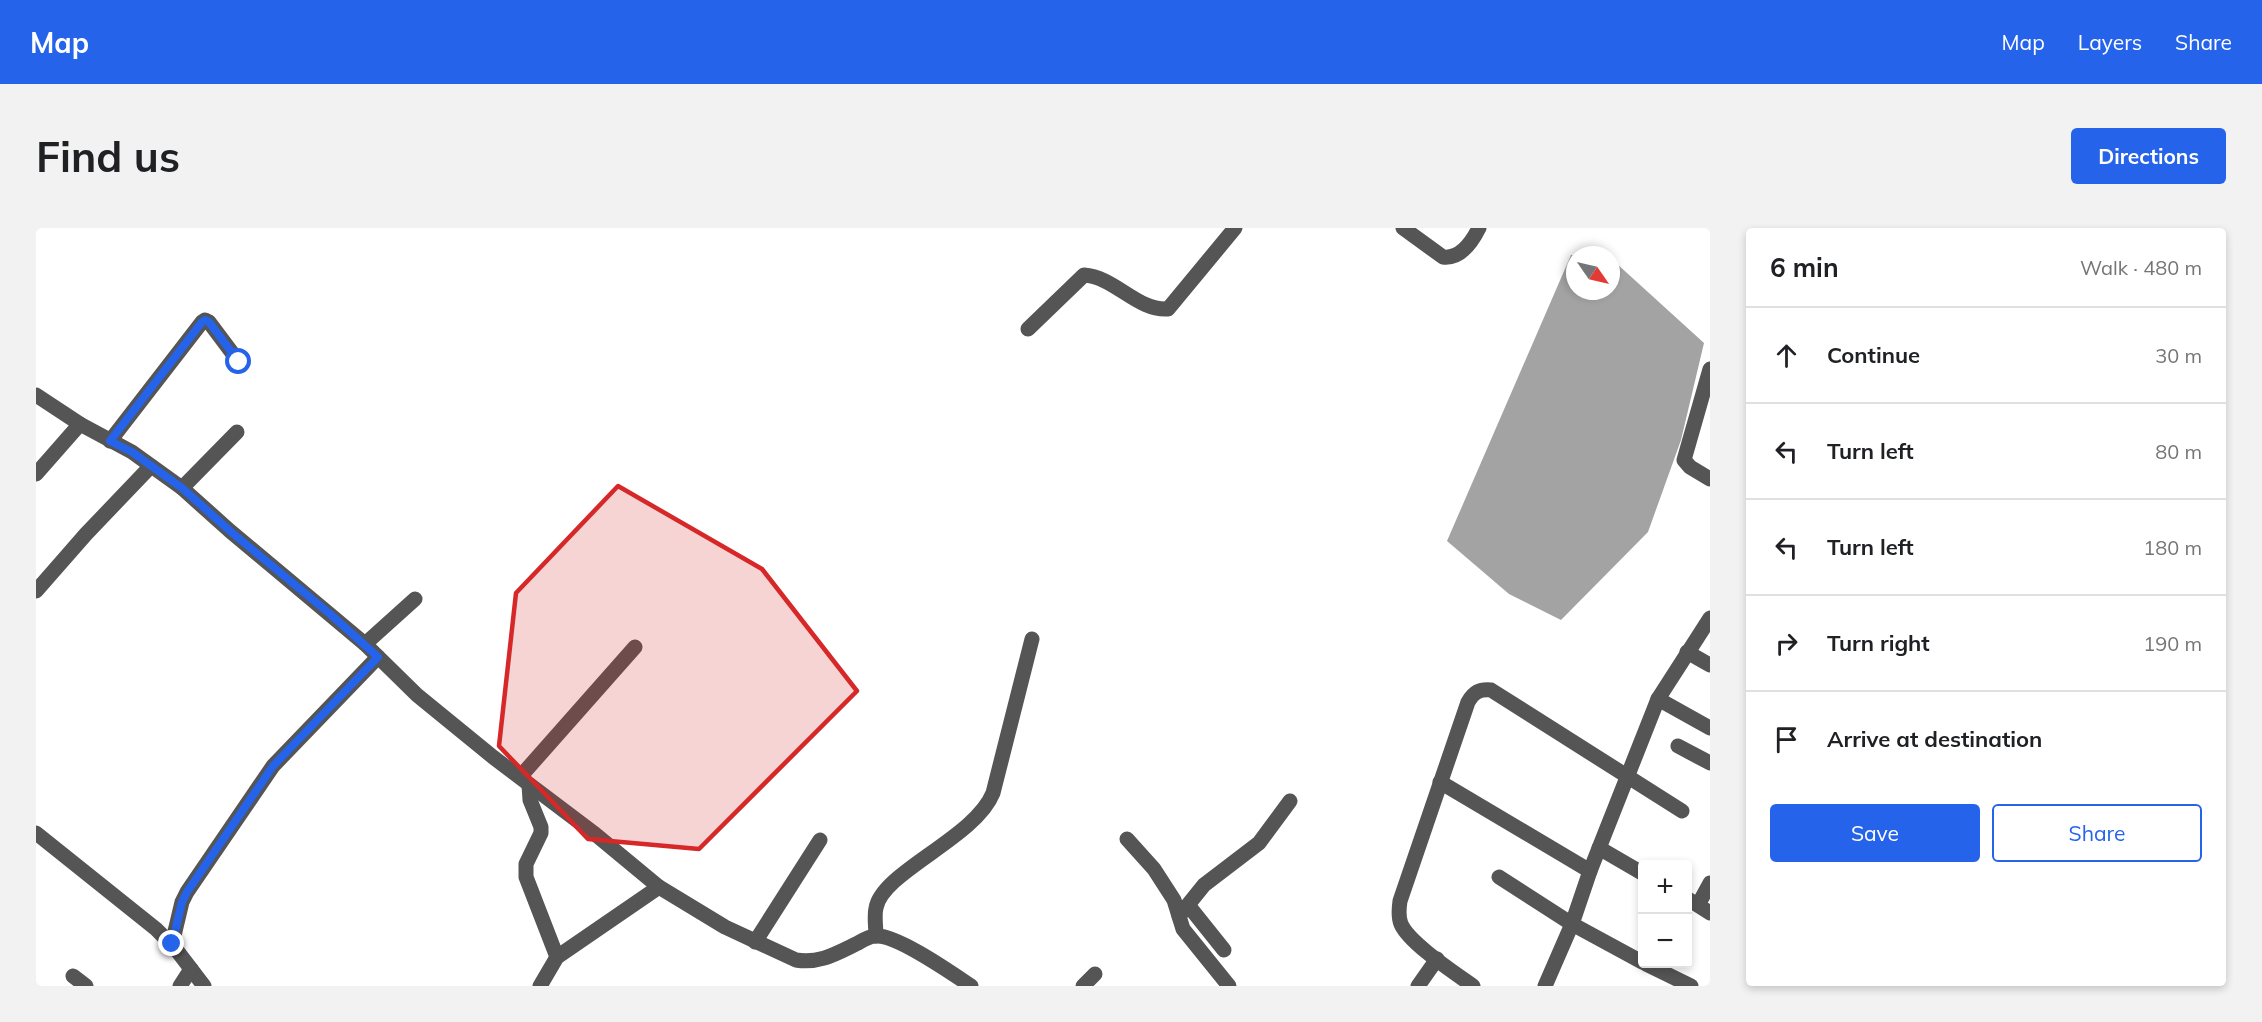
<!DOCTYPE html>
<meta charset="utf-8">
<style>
:root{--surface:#fff;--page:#f2f2f2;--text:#202124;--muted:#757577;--line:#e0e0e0;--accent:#2563eb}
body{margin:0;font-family:Mulish,sans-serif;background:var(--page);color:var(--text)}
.controls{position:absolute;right:18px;bottom:18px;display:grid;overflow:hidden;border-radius:6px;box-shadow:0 3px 9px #0003}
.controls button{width:54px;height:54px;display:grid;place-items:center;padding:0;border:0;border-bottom:2px solid var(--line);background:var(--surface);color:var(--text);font:30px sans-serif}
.compass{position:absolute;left:1530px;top:18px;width:54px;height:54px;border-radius:50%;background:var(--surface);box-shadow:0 3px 9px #0003;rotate:124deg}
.stop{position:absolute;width:18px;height:18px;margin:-14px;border:4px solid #2563eb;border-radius:50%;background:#fff}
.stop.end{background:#2563eb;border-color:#fff;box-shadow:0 2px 6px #0008}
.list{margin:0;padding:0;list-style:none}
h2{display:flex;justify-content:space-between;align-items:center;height:78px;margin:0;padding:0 24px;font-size:26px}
h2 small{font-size:20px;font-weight:400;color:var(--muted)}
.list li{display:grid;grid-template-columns:39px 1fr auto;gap:18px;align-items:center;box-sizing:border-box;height:96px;padding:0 24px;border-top:2px solid var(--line)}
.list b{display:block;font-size:22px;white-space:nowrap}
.list em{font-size:20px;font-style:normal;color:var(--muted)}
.actions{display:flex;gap:12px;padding:18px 24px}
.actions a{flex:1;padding:14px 0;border:2px solid var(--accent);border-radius:6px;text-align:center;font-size:21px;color:var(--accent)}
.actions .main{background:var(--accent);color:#fff}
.icon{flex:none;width:33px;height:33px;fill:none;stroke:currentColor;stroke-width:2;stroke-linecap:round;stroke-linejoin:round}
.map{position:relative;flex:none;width:1674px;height:758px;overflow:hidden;border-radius:6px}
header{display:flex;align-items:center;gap:36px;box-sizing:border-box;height:84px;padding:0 30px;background:var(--accent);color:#fff}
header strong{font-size:28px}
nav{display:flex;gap:33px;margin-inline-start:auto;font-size:21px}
.intro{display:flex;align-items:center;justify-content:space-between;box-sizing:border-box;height:144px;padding:0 36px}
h1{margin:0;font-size:42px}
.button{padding:15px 27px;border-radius:6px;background:var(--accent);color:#fff;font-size:21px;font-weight:700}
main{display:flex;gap:36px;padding:0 36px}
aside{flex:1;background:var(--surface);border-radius:6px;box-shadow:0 3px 9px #0003}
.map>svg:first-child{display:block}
</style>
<header>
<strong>Map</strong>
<nav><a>Map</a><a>Layers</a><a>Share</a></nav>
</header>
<div class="intro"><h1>Find us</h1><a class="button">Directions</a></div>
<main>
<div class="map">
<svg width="1674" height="758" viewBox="0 0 1674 758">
<rect width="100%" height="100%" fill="#fff"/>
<path fill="#a3a3a3" d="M1535 27H1539V63H1575V34L1580 35 1668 115 1645 212 1612 304 1525 392 1473 366 1411 313Z"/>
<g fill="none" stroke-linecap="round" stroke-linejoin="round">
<g stroke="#555" stroke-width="15">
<path d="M1367 0 1407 29C1424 31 1436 14 1443 0"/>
<path d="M992 101 1048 47C1079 49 1101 83 1132 81L1199 0"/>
<path d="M1674 141 1648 232 1654 239 1674 251"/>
<path d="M0 167 44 196 96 224 146 260 194 303 329 416 381 467 457 529 559 606 623 659 689 699 760 732C784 736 801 725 822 715 827 712 834 708 840 708 860 706 917 746 935 758"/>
<path d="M74 213 166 94 169 92 173 94 203 134"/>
<path d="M0 246 44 196"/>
<path d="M146 260 201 204"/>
<path d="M0 363 50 306 115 238"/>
<path d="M329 416 379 371"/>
<path d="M1651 424 1674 437"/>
<path d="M1622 471 1674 500"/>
<path d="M1642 518 1674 535"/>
<path d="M484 549 599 419"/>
<path d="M1404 554 1554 643"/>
<path d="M493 557 494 572 505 599V605L490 636V649L521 729"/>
<path d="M0 605 120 701 139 720 168 758"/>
<path d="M1091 611 1118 641 1138 672 1147 701 1193 758"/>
<path d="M1563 620 1606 645"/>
<path d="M1463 649 1536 696 1606 734"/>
<path d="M1652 671 1674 685"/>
<path d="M1152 677 1188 722"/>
<path d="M1662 677 1674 655"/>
<path d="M1143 688 1168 657 1223 615 1254 573"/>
<path d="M840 708C840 699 838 688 840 680 846 644 939 610 957 565L996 411"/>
<path d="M719 714 784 612"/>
<path d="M136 716 146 674 151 664 237 538 342 429"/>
<path d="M1610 736 1655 758"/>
<path d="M37 748 50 758"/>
<path d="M144 758 155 741"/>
<path d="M504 758 521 729 623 659"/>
<path d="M1047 758 1059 746"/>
<path d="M1382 758 1401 731"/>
<path d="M1437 758C1419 745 1373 715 1365 696 1362 689 1363 680 1364 673L1432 474C1438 464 1443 461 1455 462L1646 583"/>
<path d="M1509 758 1536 696 1554 643 1622 471 1674 390"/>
</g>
</g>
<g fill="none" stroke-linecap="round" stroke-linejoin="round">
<path stroke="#2563eb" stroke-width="8" d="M136 716 146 674 151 664 237 538 342 429 294 386 194 303 146 260 96 224 74 213 166 94 169 92 173 94 203 134"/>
</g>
<path fill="#d62828" fill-opacity="0.2" stroke="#d62828" stroke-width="4.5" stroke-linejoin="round" d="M582 258 726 341 821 463 663 621 552 611 463 518 480 365Z"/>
</svg>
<div class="controls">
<button>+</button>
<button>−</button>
</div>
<svg class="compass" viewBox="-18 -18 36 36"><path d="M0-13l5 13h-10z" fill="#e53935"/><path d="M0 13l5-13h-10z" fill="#757577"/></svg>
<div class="stop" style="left:203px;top:134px"></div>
<div class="stop end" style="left:136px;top:716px"></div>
</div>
<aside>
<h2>6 min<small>Walk · 480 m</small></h2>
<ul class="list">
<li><svg class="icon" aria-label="ahead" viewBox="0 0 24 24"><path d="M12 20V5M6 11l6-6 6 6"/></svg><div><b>Continue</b></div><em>30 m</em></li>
<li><svg class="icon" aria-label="left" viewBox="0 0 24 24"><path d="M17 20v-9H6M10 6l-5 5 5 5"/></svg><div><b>Turn left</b></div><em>80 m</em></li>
<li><svg class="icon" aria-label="left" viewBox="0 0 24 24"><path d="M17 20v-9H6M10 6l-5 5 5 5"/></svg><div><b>Turn left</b></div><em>180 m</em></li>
<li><svg class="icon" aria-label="right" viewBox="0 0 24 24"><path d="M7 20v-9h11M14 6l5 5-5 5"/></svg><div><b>Turn right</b></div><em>190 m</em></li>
<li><svg class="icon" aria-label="arrive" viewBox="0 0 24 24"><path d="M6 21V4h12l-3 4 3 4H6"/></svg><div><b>Arrive at destination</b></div></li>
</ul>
<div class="actions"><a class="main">Save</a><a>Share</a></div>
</aside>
</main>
